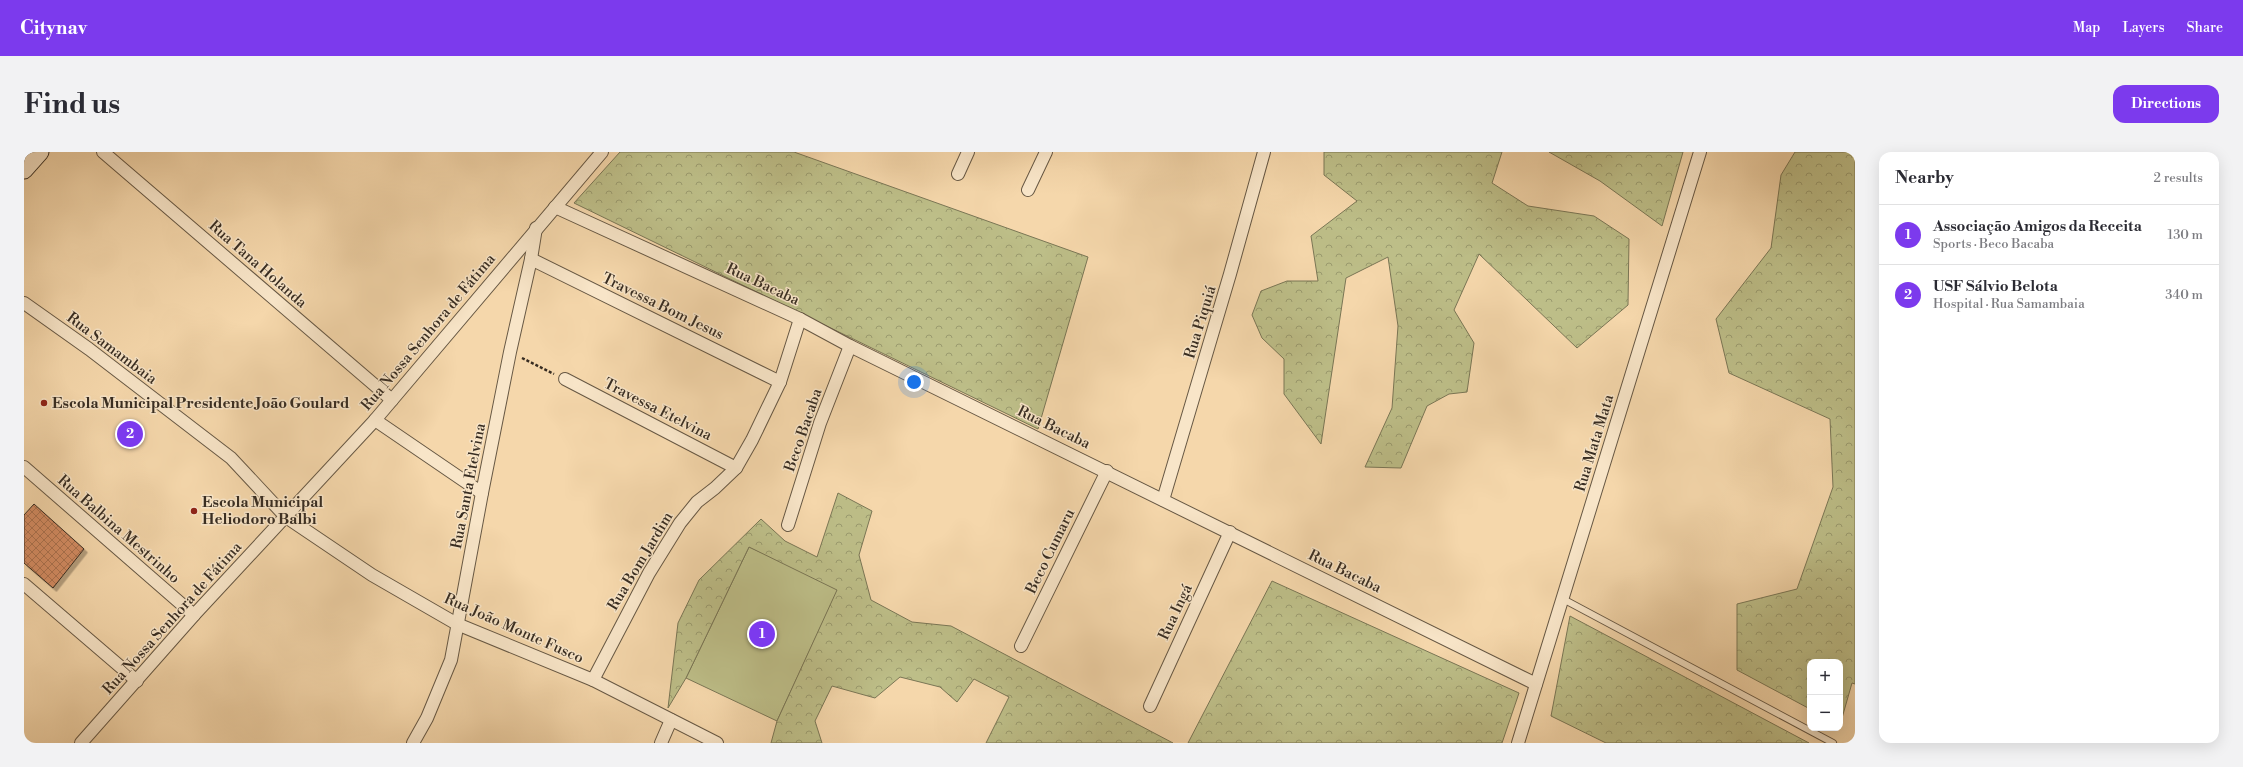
<!DOCTYPE html>
<meta charset="utf-8">
<style>
:root{--surface:#fff;--page:#f2f2f3;--text:#2b2b33;--muted:#7c7c81;--line:#e1e1e2;--accent:#7c3aed}
body{margin:0;font-family:"Libre Bodoni",serif;background:var(--page);color:var(--text)}
.controls{position:absolute;right:12px;bottom:12px;display:grid;overflow:hidden;border-radius:8px;box-shadow:0 4px 16px #0002}
.controls button{width:36px;height:36px;display:grid;place-items:center;padding:0;border:0;border-bottom:1px solid var(--line);background:var(--surface);color:var(--text);font:20px sans-serif}
.you{position:absolute;left:890px;top:230px;width:14px;height:14px;margin:-10px;border:3px solid #fff;border-radius:50%;background:#1a73e8;box-shadow:0 0 0 6px #1a73e833}
.badge{display:grid;place-items:center;width:26px;height:26px;border-radius:50%;background:var(--accent);color:#fff;font-size:13px;font-weight:700}
.pin{position:absolute;translate:-50% -50%;border:2px solid #fff;box-shadow:0 1px 4px #0006}
.list{margin:0;padding:0;list-style:none}
h2{display:flex;justify-content:space-between;align-items:center;height:52px;margin:0;padding:0 16px;font-size:17px}
h2 small{font-size:13px;font-weight:400;color:var(--muted)}
.list li{display:grid;grid-template-columns:26px 1fr auto;gap:12px;align-items:center;box-sizing:border-box;height:60px;padding:0 16px;border-top:1px solid var(--line)}
.list b{display:block;font-size:15px;white-space:nowrap}
.list p{margin:0;font-size:13px;white-space:nowrap;color:var(--muted)}
.list em{font-size:13px;font-style:normal;color:var(--muted)}
.map{position:relative;flex:none;width:1831px;height:591px;overflow:hidden;border-radius:12px}
header{display:flex;align-items:center;gap:24px;box-sizing:border-box;height:56px;padding:0 20px;background:var(--accent);color:#fff}
header strong{font-size:19px}
nav{display:flex;gap:22px;margin-inline-start:auto;font-size:14px}
.intro{display:flex;align-items:center;justify-content:space-between;box-sizing:border-box;height:96px;padding:0 24px}
h1{margin:0;font-size:28px}
.button{padding:10px 18px;border-radius:12px;background:var(--accent);color:#fff;font-size:14px;font-weight:700}
main{display:flex;gap:24px;padding:0 24px}
aside{flex:1;background:var(--surface);border-radius:12px;box-shadow:0 4px 16px #0002}
.map>svg:first-child{display:block}
</style>
<header>
<strong>Citynav</strong>
<nav><a>Map</a><a>Layers</a><a>Share</a></nav>
</header>
<div class="intro"><h1>Find us</h1><a class="button">Directions</a></div>
<main>
<div class="map">
<svg width="1831" height="591" viewBox="0 0 1831 591">
<defs>
<pattern id="forest-crowns" width="20" height="18" patternUnits="userSpaceOnUse"><rect width="20" height="18" fill="#bdbe88"/><path d="M2 6a3 3 0 1 1 6 0M12 15a3 3 0 1 1 6 0" fill="none" stroke="#9b9b6f"/></pattern>
<pattern id="building-cross-hatch" width="8" height="8" patternUnits="userSpaceOnUse"><rect width="8" height="8" fill="#d28b62"/><path d="M0 0l8 8M0 8l8-8" fill="none" stroke="#ab7250"/></pattern>
<filter id="shadow"><feDropShadow dx="3.5" dy="3.5" stdDeviation="0" flood-color="#0004"/></filter>
</defs>
<rect width="100%" height="100%" fill="#f5d7ab"/>
<filter id="stains"><feTurbulence type="fractalNoise" baseFrequency=".005" numOctaves="4"/><feColorMatrix values="0 0 0 0 .2 0 0 0 0 .09 0 0 0 0 .02 0 0 0 .5 -.17"/></filter>
<radialGradient id="worn" r=".72"><stop offset=".6" stop-color="#630" stop-opacity="0"/><stop offset="1" stop-color="#630" stop-opacity=".3"/></radialGradient>
<path fill="#bdbe88" stroke="#7a7655" d="M725 395 815 435 753 569 662 526Z"/>
<g fill="url(#forest-crowns)" stroke="#7a7655">
<path d="M596 0H770L1064 105 1014 277 550 51Z"/>
<path d="M1300 0H1478L1468 31 1504 54 1570 64 1605 87 1604 153 1553 196 1455 102 1430 158 1450 191 1443 240 1425 242 1403 254 1377 316 1341 315 1368 256 1374 174 1364 105 1322 126 1297 292 1260 242V207L1238 186 1228 163 1237 139 1263 129H1294L1287 84 1333 49 1300 23Z"/>
<path d="M1525 0H1659L1638 74 1576 29Z"/>
<path d="M1771 0H1831V532L1828 531 1816 573V510H1786V557L1713 518V452L1773 437 1809 335 1806 267 1705 221 1692 167 1747 96 1757 23Z"/>
<path d="M814 341 848 359 835 403 847 448 888 470 927 474 1149 591H962L985 545 950 527 933 550 916 535 876 525 851 546 808 534 791 569 798 591H747L753 569 813 438 725 395 662 526 644 556 654 471 675 428 737 367 761 389 793 405Z"/>
<path d="M1248 429 1495 541 1478 591H1164Z"/>
<path d="M1546 464 1785 591H1582L1527 564Z"/>
</g>
<path fill="url(#building-cross-hatch)" stroke="#382d22" filter="url(#shadow)" d="M10 352 60 397 29 436 0 411V363Z"/>
<g fill="none" stroke-linecap="round" stroke-linejoin="round">
<g stroke="#675844" stroke-width="8">
<path id="lane" d="M1539 447 1809 591"/>
</g>
<g stroke="#675844" stroke-width="14">
<g id="street">
<path d="M79 0 368 248"/>
<path d="M934 22 944 0"/>
<path d="M1004 38 1022 0"/>
<path d="M531 55 776 167 826 194 1512 532"/>
<path d="M507 107 756 230"/>
<path d="M0 151 65 197 207 306 262 365 348 423 433 472 569 528 693 591"/>
<path d="M541 227 712 316"/>
<path d="M351 268 458 341"/>
<path d="M0 315 170 463"/>
<path d="M1139 348 1206 122 1240 0"/>
<path d="M764 373 796 271 826 194"/>
<path d="M0 432 113 529"/>
<path d="M997 494 1083 319"/>
<path d="M569 528 625 421 656 371 673 350 691 336 712 316 728 288 756 230 776 167"/>
<path d="M1126 554 1206 380"/>
<path d="M57 591 170 463 351 268 578 0"/>
<path d="M389 591 403 566 427 508 458 341 486 200 507 107 512 76"/>
<path d="M637 591 647 568"/>
<path d="M1494 591 1676 0"/>
</g>
</g>
<g stroke="#382d22" stroke-width="19">
<path id="secondary" d="M0 18 16 0"/>
</g>
<path stroke="#382d22" stroke-width="2.5" stroke-dasharray="3 2" stroke-linecap="butt" d="M498 206 530 222"/>
<use href="#lane" stroke="#f8e5c8" stroke-width="6"/>
<use href="#street" stroke="#f8e5c8" stroke-width="12"/>
<use href="#secondary" stroke="#f8e5c8" stroke-width="17"/>
</g>
<g fill="#8f2418" stroke="#f8e5c8" stroke-width="1.5">
<circle cx="20" cy="251" r="4"/>
<circle cx="170" cy="359" r="4"/>
</g>
<g text-anchor="middle" stroke-width="3" stroke-linejoin="round" paint-order="stroke">
<g font-size="15" fill="#382d22" stroke="#f8e5c8">
<text transform="translate(234 112) rotate(41)" y="5">Rua Tana Holanda</text>
<text transform="translate(739 132) rotate(25)" y="5">Rua Bacaba</text>
<text transform="translate(639 154) rotate(26)" y="5">Travessa Bom Jesus</text>
<text transform="translate(1176 170) rotate(-73)" y="5">Rua Piquiá</text>
<text transform="translate(404 180) rotate(-50)" y="5">Rua Nossa Senhora de Fátima</text>
<text transform="translate(88 196) rotate(37)" y="5">Rua Samambaia</text>
<text transform="translate(634 257) rotate(27)" y="5">Travessa Etelvina</text>
<text transform="translate(1030 275) rotate(26)" y="5">Rua Bacaba</text>
<text transform="translate(779 278) rotate(-71)" y="5">Beco Bacaba</text>
<text transform="translate(1570 291) rotate(-73)" y="5">Rua Mata Mata</text>
<text transform="translate(444 334) rotate(-79)" y="5">Rua Santa Etelvina</text>
<text transform="translate(95 377) rotate(41)" y="5">Rua Balbina Mestrinho</text>
<text transform="translate(1026 399) rotate(-64)" y="5">Beco Cumaru</text>
<text transform="translate(616 409) rotate(-59)" y="5">Rua Bom Jardim</text>
<text transform="translate(1321 419) rotate(26)" y="5">Rua Bacaba</text>
<text transform="translate(1151 460) rotate(-65)" y="5">Rua Ingá</text>
<text transform="translate(148 466) rotate(-48)" y="5">Rua Nossa Senhora de Fátima</text>
<text transform="translate(490 476) rotate(24)" y="5">Rua João Monte Fusco</text>
</g>
<g font-size="15" font-weight="bold" fill="#382d22" stroke="#f8e5c8" text-anchor="start">
<text x="28" y="256">Escola Municipal Presidente João Goulard</text>
<text x="178" y="355">Escola Municipal<tspan x="178" dy="17">Heliodoro Balbi</tspan></text>
</g>
</g>
<rect width="100%" height="100%" filter="url(#stains)"/>
<rect width="100%" height="100%" fill="url(#worn)"/>
</svg>
<div class="controls">
<button>+</button>
<button>−</button>
</div>
<div class="you"></div>
<div class="pin badge" style="left:738px;top:482px">1</div>
<div class="pin badge" style="left:106px;top:282px">2</div>
</div>
<aside>
<h2>Nearby<small>2 results</small></h2>
<ul class="list">
<li><span class="badge">1</span><div><b>Associação Amigos da Receita</b><p>Sports · Beco Bacaba</p></div><em>130 m</em></li>
<li><span class="badge">2</span><div><b>USF Sálvio Belota</b><p>Hospital · Rua Samambaia</p></div><em>340 m</em></li>
</ul>
</aside>
</main>
